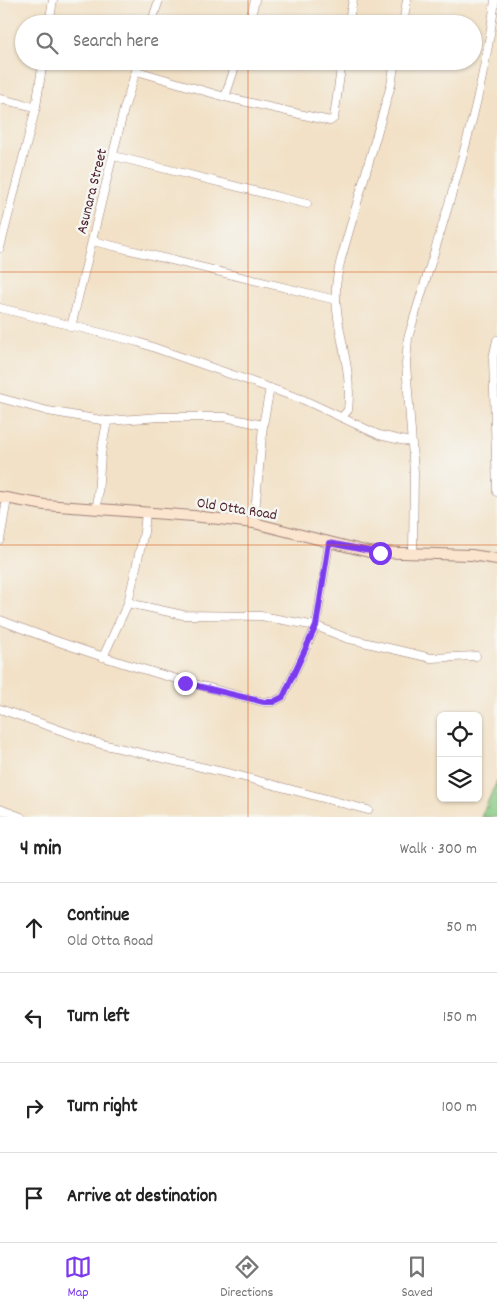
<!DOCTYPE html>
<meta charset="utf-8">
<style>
:root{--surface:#fff;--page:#f2f2f2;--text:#222;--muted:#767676;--line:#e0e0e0;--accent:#7c3aed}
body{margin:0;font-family:Dekko,sans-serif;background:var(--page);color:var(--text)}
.controls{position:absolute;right:15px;bottom:15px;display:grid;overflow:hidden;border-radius:8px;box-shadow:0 1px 4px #0004}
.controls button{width:45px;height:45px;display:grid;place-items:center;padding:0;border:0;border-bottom:1px solid var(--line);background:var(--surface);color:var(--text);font:25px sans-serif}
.stop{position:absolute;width:15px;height:15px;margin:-11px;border:4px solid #7c3aed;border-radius:50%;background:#fff}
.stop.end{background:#7c3aed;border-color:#fff;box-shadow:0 1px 5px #0008}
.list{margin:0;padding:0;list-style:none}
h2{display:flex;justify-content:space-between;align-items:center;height:65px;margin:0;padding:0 20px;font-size:21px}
h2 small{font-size:16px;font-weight:400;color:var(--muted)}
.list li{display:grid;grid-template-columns:32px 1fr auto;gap:15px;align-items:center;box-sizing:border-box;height:90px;padding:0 20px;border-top:1px solid var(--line)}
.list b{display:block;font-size:19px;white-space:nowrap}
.list p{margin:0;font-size:16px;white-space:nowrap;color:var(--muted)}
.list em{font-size:16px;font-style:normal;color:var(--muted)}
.icon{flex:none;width:28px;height:28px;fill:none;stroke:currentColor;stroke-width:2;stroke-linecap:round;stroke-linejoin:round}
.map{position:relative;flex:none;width:497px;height:817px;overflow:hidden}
.search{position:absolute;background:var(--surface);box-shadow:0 1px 4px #0004;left:15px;right:15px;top:15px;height:55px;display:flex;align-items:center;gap:12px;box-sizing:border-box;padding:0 18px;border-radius:28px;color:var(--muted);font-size:19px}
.sheet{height:425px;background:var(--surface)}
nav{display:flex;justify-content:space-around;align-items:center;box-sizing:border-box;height:70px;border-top:1px solid var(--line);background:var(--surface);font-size:14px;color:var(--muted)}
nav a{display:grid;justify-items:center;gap:2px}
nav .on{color:var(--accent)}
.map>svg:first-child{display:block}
</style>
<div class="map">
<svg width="497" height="817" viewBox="0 0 497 817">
<defs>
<pattern id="grass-tufts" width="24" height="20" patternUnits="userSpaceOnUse" patternTransform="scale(1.25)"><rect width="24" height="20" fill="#88ca83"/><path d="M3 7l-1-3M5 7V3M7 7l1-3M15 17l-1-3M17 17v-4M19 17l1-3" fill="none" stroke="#77ad71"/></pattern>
</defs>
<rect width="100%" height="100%" fill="#f6f6f2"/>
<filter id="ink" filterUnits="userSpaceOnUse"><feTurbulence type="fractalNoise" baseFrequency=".02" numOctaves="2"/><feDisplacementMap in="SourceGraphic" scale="10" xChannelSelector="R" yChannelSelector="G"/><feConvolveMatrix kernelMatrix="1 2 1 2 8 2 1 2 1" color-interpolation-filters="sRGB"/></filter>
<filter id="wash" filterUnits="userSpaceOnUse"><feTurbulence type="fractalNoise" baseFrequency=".0096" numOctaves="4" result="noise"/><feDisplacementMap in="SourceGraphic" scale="20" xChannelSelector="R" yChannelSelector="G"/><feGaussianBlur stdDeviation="1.12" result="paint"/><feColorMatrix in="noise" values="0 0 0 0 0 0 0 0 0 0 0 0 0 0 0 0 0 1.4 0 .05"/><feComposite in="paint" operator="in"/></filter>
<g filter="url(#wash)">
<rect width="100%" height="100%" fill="#f2e1c6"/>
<path fill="url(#grass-tufts)" stroke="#697457" d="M497 781V817H481Z"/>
</g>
<g filter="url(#ink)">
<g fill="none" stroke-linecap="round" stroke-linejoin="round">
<g stroke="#9e8078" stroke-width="9">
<g id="street">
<path d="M49 24 53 0"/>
<path d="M151 24 159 0"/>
<path d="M249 24 255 0"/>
<path d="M348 24 353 0"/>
<path d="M403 24 407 0"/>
<path d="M137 71 225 97 330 121 334 118 342 61"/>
<path d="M225 97 237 61"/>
<path d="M0 99 36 107"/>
<path d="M114 156 307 204"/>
<path d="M93 241 336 300"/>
<path d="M0 248 36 107 43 61"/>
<path d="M0 308 138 342 304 400 379 435 410 442"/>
<path d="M71 327 124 109 139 61"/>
<path d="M497 340 493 358 497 492"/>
<path d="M0 398 48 411 107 421 160 417H225L263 425"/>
<path d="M342 417 348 410C353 368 337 336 336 297 335 284 338 271 341 259L391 85 395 61"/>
<path d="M97 508 101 454 107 421"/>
<path d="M254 523 263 425 270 388"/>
<path d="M0 540 7 499"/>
<path d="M413 553 414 472 406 364 408 338C441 227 481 115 495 0"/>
<path d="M128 603 183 615 261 616 316 626 346 638 431 658 476 656"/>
<path d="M0 620C86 654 174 680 264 702H273L283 697 316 626 329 543"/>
<path d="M103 657 128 603 144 532 146 512"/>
<path d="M0 709 97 743 240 776 368 810"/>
<path d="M0 809 21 817"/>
</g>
</g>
<g stroke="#9e8078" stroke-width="12">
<path id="secondary" d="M0 497 45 505 193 516 254 523 369 552 471 555 497 559"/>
</g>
<use href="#street" stroke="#fff" stroke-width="8"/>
<use href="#secondary" stroke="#fce5cf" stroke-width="10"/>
</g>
</g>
<g fill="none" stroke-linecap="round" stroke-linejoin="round" filter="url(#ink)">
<path stroke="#7c3aed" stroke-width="6" d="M185 683 264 702H273L283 697 316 626 329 543 380 553"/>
</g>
<path fill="none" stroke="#d8530f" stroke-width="1" stroke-opacity="0.55" d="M248 0V24M248 61V817M0 272H497M0 545H497"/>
<g text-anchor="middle" stroke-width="5" stroke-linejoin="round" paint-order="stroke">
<g font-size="15" fill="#4a1f2b" stroke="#f6f6f2">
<text transform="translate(91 191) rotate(-76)" y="5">Asunara Street</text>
<text transform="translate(237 508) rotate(9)" y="5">Old Otta Road</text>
</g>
</g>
</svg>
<div class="controls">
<button><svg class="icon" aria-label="locate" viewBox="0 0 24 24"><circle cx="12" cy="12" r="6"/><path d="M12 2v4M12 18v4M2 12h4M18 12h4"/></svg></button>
<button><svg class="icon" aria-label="layers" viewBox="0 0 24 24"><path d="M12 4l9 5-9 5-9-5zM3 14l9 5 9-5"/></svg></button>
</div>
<div class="stop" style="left:380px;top:553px"></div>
<div class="stop end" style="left:185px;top:683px"></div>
<div class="search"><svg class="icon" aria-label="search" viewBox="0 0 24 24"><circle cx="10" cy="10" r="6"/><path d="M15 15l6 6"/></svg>Search here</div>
</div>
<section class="sheet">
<h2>4 min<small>Walk · 300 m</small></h2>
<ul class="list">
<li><svg class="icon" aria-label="ahead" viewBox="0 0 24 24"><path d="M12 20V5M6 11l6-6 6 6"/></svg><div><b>Continue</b><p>Old Otta Road</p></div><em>50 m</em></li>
<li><svg class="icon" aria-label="left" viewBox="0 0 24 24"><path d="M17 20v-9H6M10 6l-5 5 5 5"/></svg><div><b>Turn left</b></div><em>150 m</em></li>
<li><svg class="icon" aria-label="right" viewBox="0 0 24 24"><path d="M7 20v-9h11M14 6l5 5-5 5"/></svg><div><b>Turn right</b></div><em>100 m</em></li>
<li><svg class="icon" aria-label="arrive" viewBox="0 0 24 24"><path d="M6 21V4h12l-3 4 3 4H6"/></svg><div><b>Arrive at destination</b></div></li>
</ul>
</section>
<nav>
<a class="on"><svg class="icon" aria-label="map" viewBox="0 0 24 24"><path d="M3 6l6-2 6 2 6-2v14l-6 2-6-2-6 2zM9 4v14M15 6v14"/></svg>Map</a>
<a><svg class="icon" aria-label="directions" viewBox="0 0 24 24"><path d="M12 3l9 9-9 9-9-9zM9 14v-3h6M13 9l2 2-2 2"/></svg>Directions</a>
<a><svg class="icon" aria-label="saved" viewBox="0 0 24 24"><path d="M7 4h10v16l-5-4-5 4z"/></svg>Saved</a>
</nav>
